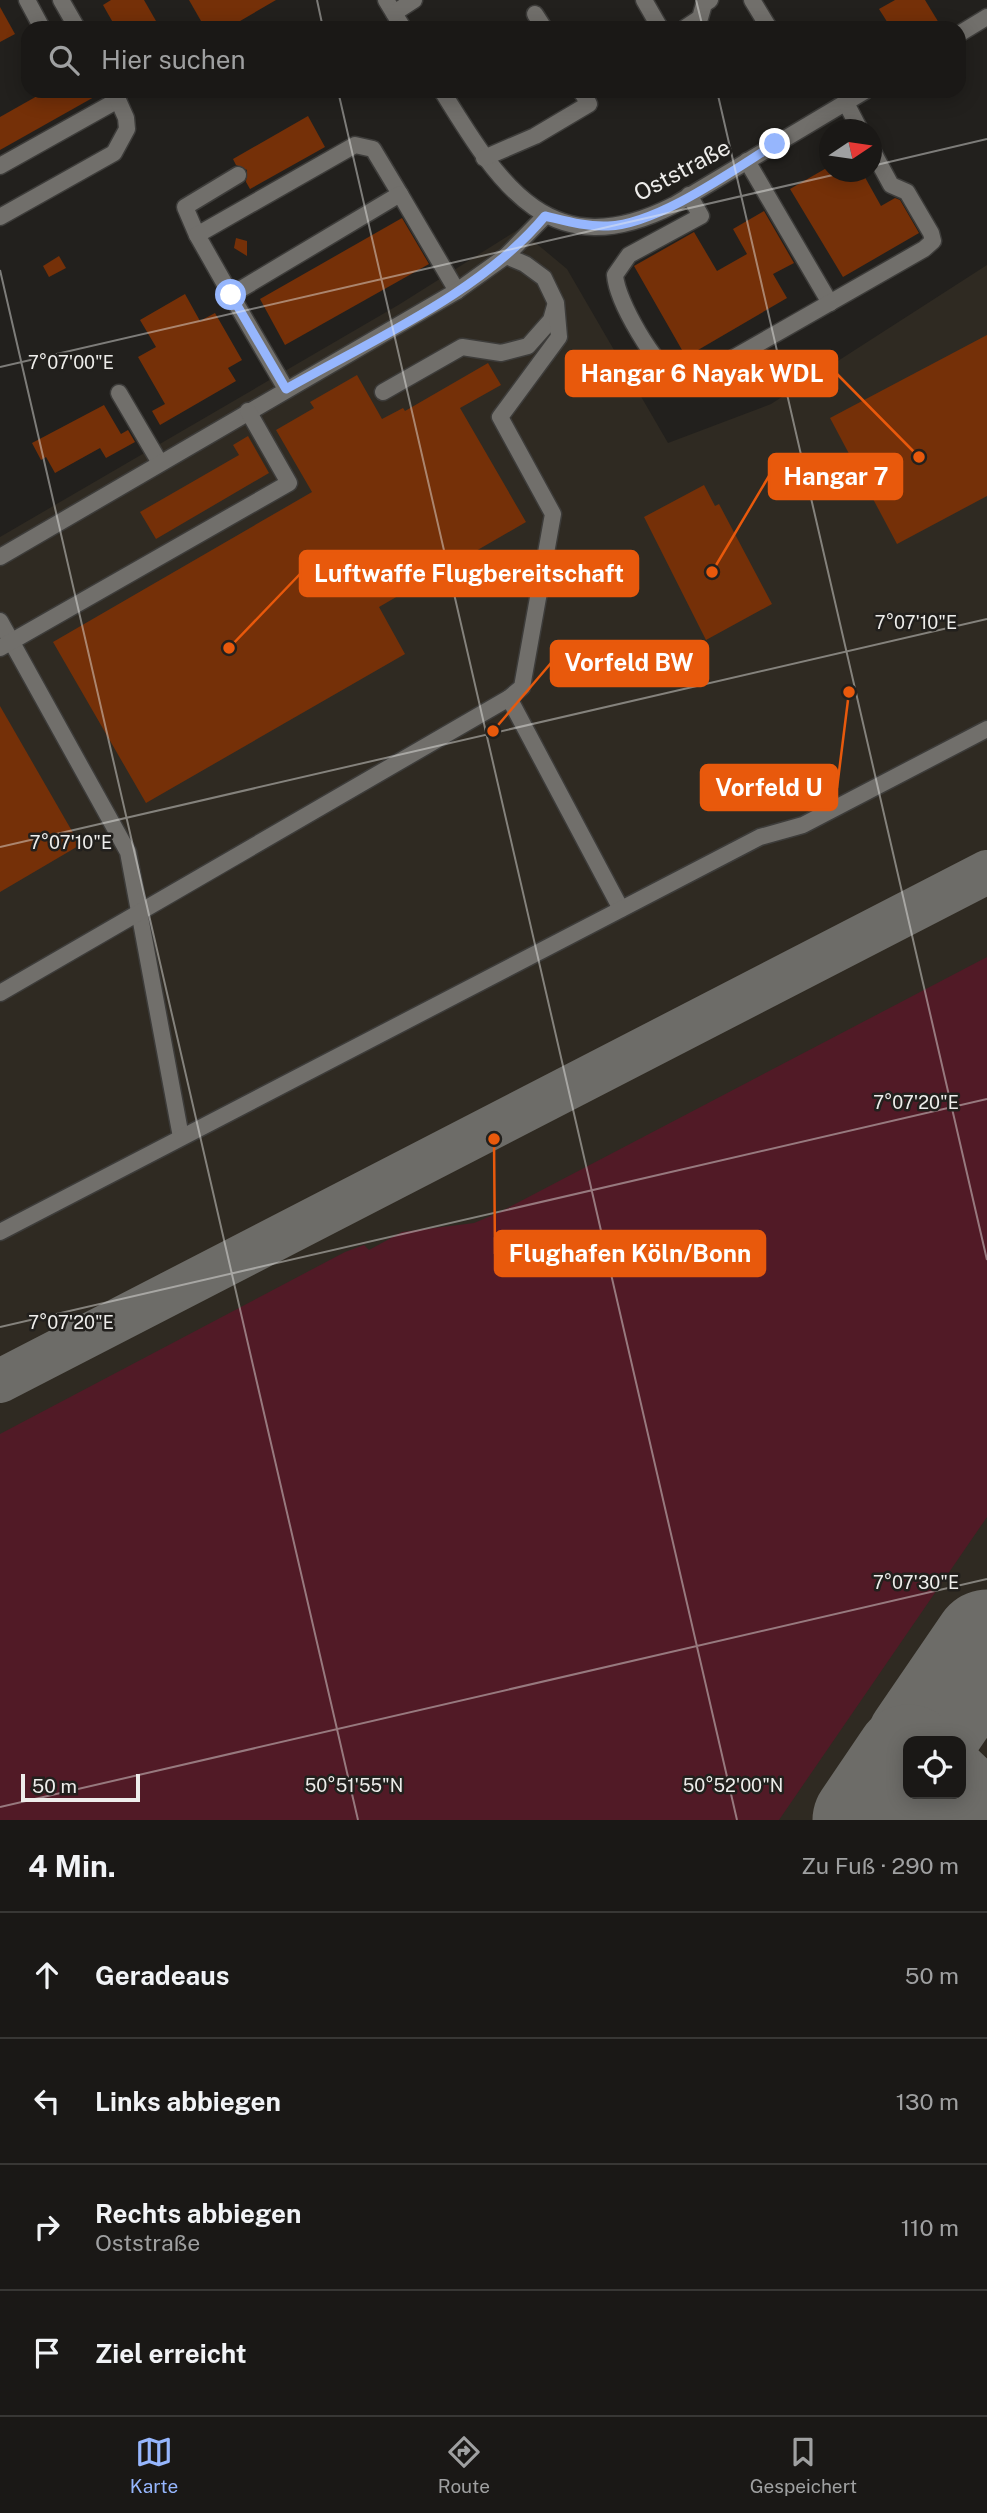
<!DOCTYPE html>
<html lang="de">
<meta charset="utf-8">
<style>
:root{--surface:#1a1816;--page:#23211f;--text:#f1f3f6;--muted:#9fa0a1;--line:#383735;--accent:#96b6fd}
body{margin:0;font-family:"Public Sans",sans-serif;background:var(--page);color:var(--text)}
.controls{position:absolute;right:21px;bottom:21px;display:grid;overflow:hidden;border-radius:14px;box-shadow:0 4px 18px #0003}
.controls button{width:63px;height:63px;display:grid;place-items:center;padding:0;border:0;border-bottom:2px solid var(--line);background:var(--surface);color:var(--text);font:35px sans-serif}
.compass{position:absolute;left:819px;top:119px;width:63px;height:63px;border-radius:50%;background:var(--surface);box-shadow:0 4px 18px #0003;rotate:77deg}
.scale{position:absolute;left:21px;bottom:18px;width:119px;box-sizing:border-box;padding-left:7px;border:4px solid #eeedeb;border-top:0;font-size:19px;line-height:24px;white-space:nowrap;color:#eeedeb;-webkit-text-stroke:5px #22201d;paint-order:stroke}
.stop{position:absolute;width:21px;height:21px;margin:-16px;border:5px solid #96b6fd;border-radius:50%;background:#fff}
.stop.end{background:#96b6fd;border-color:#fff;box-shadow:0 2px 7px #0008}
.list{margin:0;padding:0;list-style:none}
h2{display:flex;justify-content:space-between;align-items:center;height:91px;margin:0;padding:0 28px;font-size:30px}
h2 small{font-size:23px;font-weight:400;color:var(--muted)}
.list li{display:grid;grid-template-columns:46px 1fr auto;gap:21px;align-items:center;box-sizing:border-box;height:126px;padding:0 28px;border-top:2px solid var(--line)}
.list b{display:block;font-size:26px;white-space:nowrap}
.list p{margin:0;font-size:23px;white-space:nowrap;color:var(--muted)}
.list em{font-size:23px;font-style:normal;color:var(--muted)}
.icon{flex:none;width:38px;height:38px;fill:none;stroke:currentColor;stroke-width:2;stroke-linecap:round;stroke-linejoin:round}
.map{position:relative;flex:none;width:987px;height:1820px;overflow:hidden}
.search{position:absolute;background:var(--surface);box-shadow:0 4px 18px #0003;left:21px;right:21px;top:21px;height:77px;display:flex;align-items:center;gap:18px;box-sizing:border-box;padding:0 24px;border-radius:21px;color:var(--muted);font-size:26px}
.sheet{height:595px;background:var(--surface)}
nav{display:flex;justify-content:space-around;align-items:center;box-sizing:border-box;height:98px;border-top:2px solid var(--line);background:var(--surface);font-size:19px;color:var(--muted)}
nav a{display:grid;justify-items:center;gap:4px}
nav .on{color:var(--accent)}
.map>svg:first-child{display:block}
</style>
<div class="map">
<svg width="987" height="1820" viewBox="0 0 987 1820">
<rect width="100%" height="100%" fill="#22201d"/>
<path fill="#2f2a22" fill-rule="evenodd" d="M519 229 567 269 668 443 771 404 987 265V1820H0V537L400 304ZM908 1741H961V1794H908Z"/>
<path fill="#511a26" d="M987 957V1517L779 1820H0V1434L345 1252 364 1245 369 1250 402 1232 474 1223 498 1213Z"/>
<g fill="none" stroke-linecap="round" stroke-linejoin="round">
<g stroke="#6d6c68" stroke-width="44">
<path d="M0 1381 987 872"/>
<path d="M952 1741C948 1713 958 1692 971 1667"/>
<path d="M961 1764 987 1789"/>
<path d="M914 1820 961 1812 987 1813"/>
</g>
<g stroke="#6d6c68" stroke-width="107">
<path d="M920 1741 987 1643"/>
<path d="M866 1820 908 1758"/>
</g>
</g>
<g fill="#753008">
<path d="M111 0H144L160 28H116L103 5Z"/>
<path d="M189 0H276L228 28H205Z"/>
<path d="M895 0H925L942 28H891L879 9Z"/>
<path d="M0 7 15 34 0 42Z"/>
<path d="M46 91 103 92 0 150V117Z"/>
<path d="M308 116 325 147 250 189 246 182 247 170 236 165 233 159Z"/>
<path d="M830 166V172H862L881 206 895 198 900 200 919 233 843 277 790 189Z"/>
<path d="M764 211 794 263 773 274 787 298 686 357 634 266 694 232 717 271 747 254 733 229Z"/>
<path d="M402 218 429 264 285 345 260 299Z"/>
<path d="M236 238 247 241V256L234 248Z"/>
<path d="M59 256 66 268 49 277 43 266Z"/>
<path d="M185 294 200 321 215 313 242 360 228 368 236 381 160 425 152 411 165 404 138 357 156 347 140 320Z"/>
<path d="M987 335V496L897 544 830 418Z"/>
<path d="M488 363 501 385 460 408 526 522 379 607 405 654 146 803 53 642 312 492 276 430 314 408 310 402 357 375 382 419 403 408 405 411Z"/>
<path d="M104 405 121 434 128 430 135 442 106 458 100 448 55 473 46 457 41 460 32 443Z"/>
<path d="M248 436 269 473 156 539 140 512 239 455 233 445Z"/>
<path d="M704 485 715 506 719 504 772 604 706 640 644 517Z"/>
<path d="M0 706 80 845 0 892Z"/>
</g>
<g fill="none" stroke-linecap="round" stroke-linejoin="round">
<g stroke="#3d3c3a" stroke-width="19">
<g id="minor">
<path d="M27 0 42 28"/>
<path d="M61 0 77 28"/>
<path d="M386 0 403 28"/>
<path d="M644 0 660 28"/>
<path d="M752 0 769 28"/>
<path d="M394 13 414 0"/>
<path d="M535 14 544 28"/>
<path d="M685 28 700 18 704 4 710 0"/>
<path d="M959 34 987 17"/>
<path d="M442 91C500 185 550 268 674 205L865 91"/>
<path d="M846 103 860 130"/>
<path d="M484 158 535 136 589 104 581 91"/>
<path d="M747 161 830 303"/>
<path d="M0 166 118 100 113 91"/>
<path d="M689 195 701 216 629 255 615 275C617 302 655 366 678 381L700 377 924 249 933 241 931 233 907 192 891 185 872 150"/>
<path d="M0 217 114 153 127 129 126 118 118 100"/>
<path d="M197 235 185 207 238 175"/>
<path d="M231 295 197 235 355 145 373 149 400 194"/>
<path d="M286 389 231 295 400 194 457 291"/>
<path d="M383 392 462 347 501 353 528 346 551 320 555 306"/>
<path d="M119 393 160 463"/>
<path d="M0 557 457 291 506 256 545 216"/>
<path d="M0 621 128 852 181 1137"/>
<path d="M0 648 289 483 248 411"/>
<path d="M509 698 621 909"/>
<path d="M0 993 509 698 522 687 553 514 500 417 559 337 556 303 544 278 525 264 506 256"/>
<path d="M0 1232 760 837 803 825 987 729"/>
</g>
</g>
<use href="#minor" stroke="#716f6b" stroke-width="16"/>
</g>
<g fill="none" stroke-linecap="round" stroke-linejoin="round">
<path stroke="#96b6fd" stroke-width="9" d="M231 295 286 389C372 340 481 293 545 216 566 221 586 227 608 226 658 224 732 171 775 144"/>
</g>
<path fill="none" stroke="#eeedeb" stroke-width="2" stroke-opacity="0.45" d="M317 0 323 28M696 0 703 28M338 91 737 1820M717 91 987 1260M872 166 987 139M0 270 358 1820M0 367 846 172M0 847 987 619M0 1327 987 1099M0 1807 987 1579"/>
<g text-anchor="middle" stroke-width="5" stroke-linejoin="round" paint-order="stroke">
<g font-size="23" fill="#eeedeb" stroke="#22201d">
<text transform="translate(682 170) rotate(-28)" y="8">Oststraße</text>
</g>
</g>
<g font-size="18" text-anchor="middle" fill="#eeedeb" stroke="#22201d" stroke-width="5" stroke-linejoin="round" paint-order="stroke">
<text x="71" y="369">7°07'00"E</text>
<text x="916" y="629">7°07'10"E</text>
<text x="71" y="849">7°07'10"E</text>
<text x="916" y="1109">7°07'20"E</text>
<text x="71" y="1329">7°07'20"E</text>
<text x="916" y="1589">7°07'30"E</text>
<text x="354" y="1792">50°51'55"N</text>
<text x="733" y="1792">50°52'00"N</text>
</g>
<path fill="none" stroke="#e8590c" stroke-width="2.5" d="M919 457L837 374M712 572L769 476M229 648L300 574M493 731L551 663M849 692L837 788M494 1139L495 1254"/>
<g fill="#e8590c" stroke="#22201d" stroke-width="2.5">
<circle cx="919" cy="457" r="7"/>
<circle cx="712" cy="572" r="7"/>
<circle cx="229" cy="648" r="7"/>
<circle cx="493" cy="731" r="7"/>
<circle cx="849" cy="692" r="7"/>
<circle cx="494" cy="1139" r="7"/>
</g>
<g fill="#e8590c" stroke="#e8590c" stroke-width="2.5">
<rect x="566" y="351" width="271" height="45" rx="7"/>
<rect x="769" y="454" width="133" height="45" rx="7"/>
<rect x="300" y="551" width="338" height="45" rx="7"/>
<rect x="551" y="641" width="157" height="45" rx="7"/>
<rect x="701" y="765" width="136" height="45" rx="7"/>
<rect x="495" y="1231" width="270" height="45" rx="7"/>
</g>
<g font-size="24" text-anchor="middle" font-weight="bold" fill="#fff">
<text x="702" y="382">Hangar 6 Nayak WDL</text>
<text x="836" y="485">Hangar 7</text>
<text x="469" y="582">Luftwaffe Flugbereitschaft</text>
<text x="629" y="671">Vorfeld BW</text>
<text x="769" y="796">Vorfeld U</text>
<text x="630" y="1262">Flughafen Köln/Bonn</text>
</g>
</svg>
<div class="controls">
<button><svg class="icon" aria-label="locate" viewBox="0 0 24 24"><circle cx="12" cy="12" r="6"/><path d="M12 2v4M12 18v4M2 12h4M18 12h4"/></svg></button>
</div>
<svg class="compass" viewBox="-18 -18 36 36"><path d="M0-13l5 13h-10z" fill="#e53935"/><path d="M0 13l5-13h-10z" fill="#9fa0a1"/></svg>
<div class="scale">50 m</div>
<div class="stop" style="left:231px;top:295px"></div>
<div class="stop end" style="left:775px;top:144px"></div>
<div class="search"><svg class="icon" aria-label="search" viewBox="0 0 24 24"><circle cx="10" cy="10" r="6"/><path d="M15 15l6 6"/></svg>Hier suchen</div>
</div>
<section class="sheet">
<h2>4 Min.<small>Zu Fuß · 290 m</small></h2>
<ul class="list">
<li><svg class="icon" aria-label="ahead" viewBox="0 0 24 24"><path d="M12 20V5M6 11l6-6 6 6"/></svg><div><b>Geradeaus</b></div><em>50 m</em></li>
<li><svg class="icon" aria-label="left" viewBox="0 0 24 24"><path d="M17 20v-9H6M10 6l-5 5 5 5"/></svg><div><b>Links abbiegen</b></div><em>130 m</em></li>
<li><svg class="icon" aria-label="right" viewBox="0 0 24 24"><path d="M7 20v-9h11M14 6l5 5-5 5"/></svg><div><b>Rechts abbiegen</b><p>Oststraße</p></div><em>110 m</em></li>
<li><svg class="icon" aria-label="arrive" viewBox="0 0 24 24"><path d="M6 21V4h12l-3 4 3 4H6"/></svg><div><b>Ziel erreicht</b></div></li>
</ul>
</section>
<nav>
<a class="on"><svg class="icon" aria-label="map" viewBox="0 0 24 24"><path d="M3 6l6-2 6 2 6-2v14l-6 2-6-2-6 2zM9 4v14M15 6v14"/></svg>Karte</a>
<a><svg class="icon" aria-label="directions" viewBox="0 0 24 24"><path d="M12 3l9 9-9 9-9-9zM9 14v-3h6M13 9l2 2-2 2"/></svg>Route</a>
<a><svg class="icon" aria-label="saved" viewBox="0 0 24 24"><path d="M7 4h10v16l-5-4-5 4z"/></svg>Gespeichert</a>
</nav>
